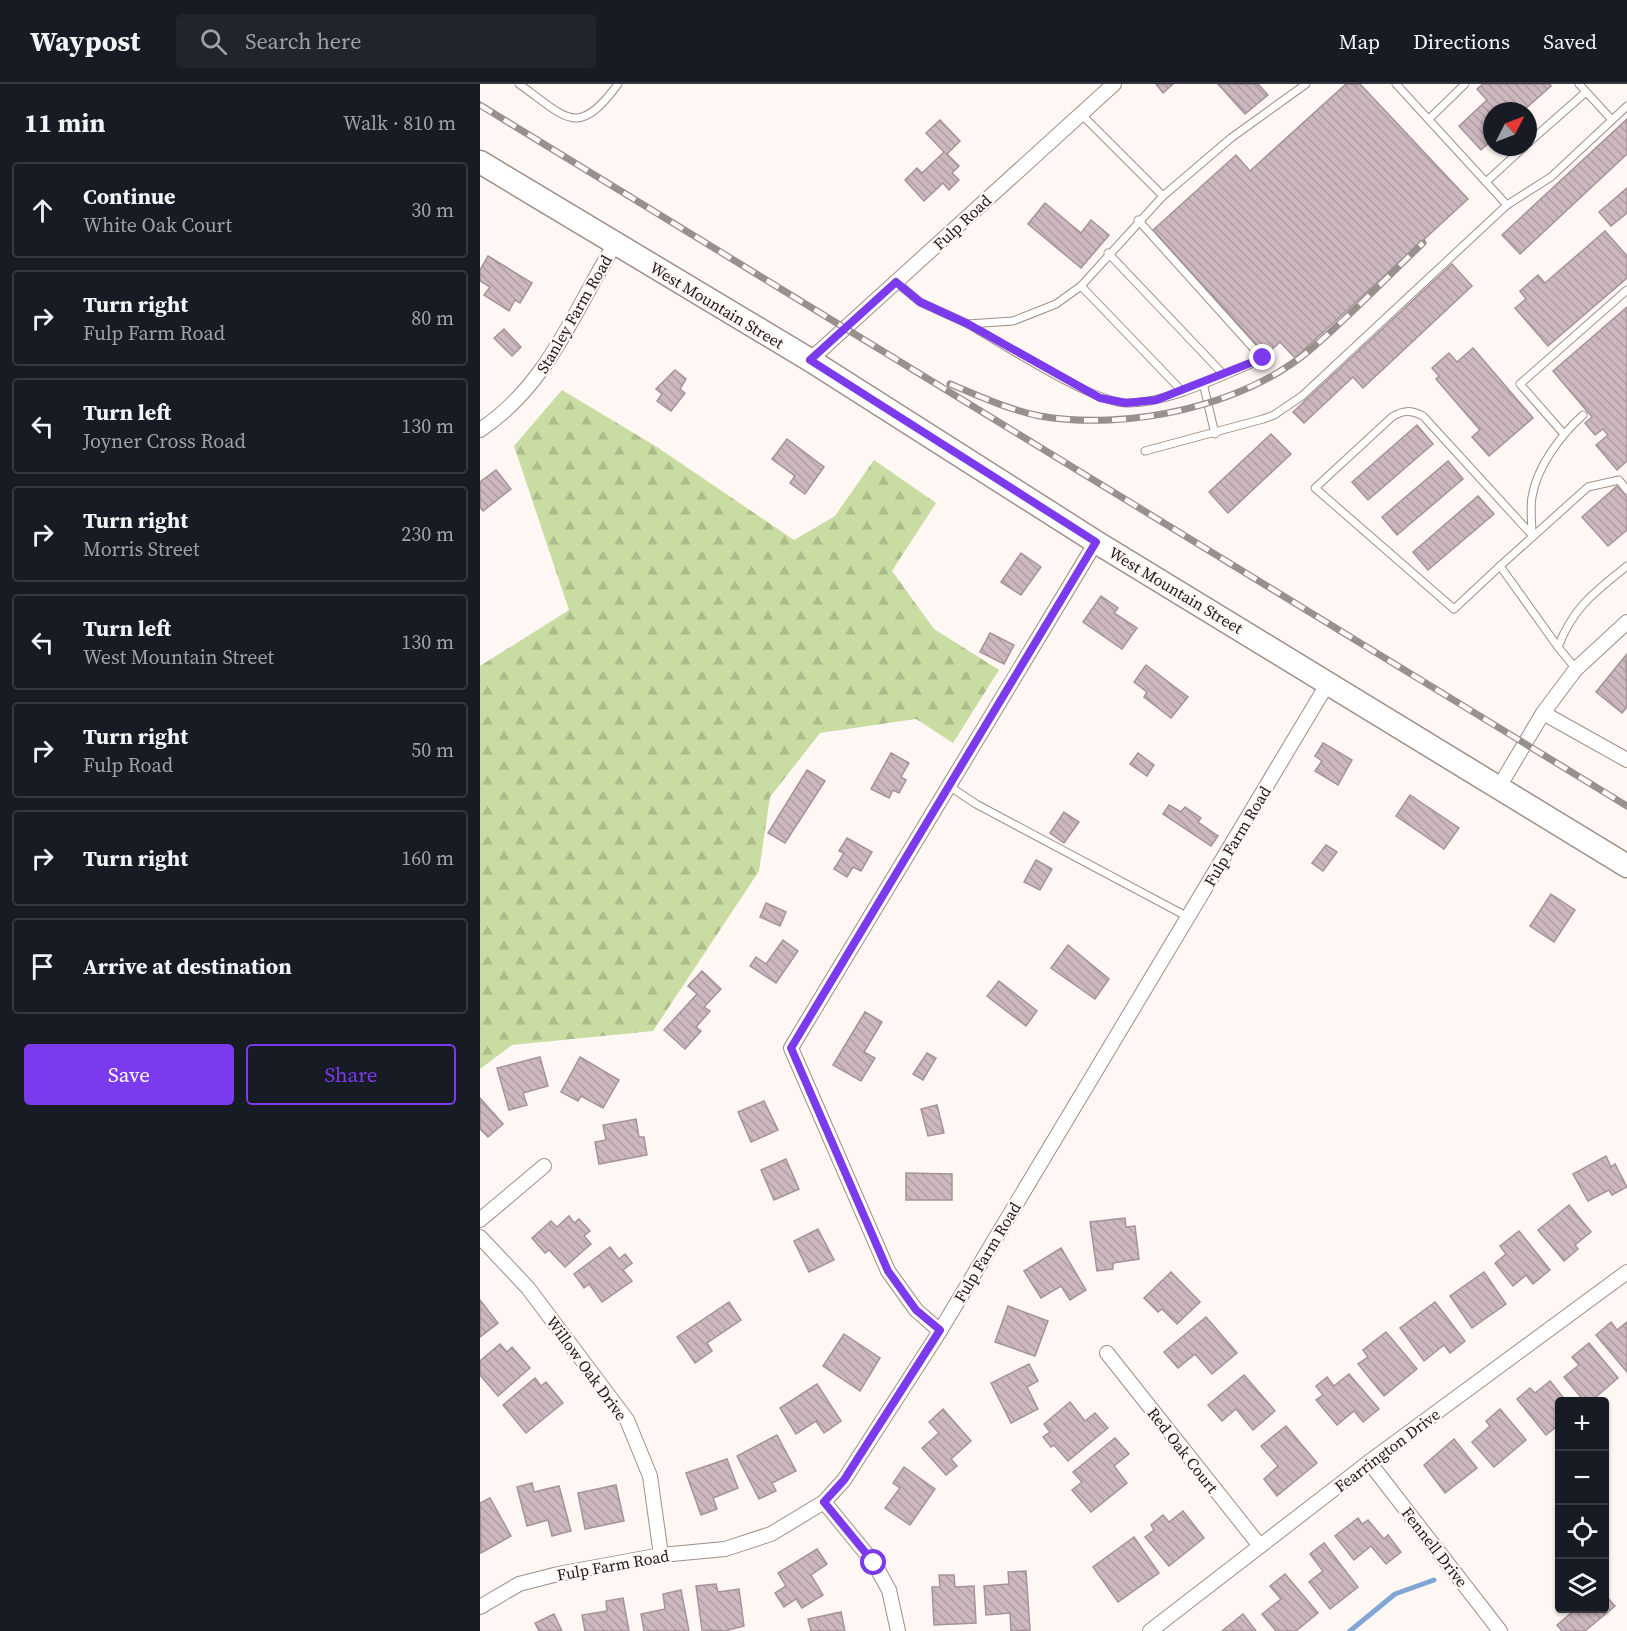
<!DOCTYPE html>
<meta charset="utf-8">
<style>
:root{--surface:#171b24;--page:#20242c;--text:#f1f3f6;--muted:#9ea1a6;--line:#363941;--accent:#7c3aed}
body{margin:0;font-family:"Source Serif 4",serif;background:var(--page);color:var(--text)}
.controls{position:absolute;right:18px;bottom:18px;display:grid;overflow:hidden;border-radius:6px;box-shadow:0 2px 4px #0004}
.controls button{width:54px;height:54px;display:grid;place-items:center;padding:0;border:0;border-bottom:2px solid var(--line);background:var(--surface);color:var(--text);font:30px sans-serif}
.compass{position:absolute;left:1003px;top:18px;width:54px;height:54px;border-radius:50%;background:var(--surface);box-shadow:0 2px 4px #0004;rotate:48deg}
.stop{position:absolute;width:18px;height:18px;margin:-14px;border:4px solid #7c3aed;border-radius:50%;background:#fff}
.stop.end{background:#7c3aed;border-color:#fff;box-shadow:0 2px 6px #0008}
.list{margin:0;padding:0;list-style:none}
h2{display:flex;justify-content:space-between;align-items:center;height:78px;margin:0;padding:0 24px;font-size:26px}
h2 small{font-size:20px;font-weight:400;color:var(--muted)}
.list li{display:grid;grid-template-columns:39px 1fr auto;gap:18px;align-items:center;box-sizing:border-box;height:96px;margin:0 12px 12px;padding:0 12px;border:2px solid var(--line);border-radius:6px}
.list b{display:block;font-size:22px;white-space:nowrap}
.list p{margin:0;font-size:20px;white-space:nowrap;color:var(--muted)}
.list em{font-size:20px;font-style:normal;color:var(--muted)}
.actions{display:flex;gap:12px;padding:18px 24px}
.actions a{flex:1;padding:14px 0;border:2px solid var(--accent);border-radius:6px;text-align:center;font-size:21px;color:var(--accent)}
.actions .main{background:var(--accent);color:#fff}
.icon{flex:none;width:33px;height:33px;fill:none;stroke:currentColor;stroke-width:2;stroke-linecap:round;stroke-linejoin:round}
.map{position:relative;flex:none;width:1147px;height:1547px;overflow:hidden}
header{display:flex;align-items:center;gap:36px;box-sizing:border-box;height:84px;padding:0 30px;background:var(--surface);border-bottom:2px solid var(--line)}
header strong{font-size:28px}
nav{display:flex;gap:33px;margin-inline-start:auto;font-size:21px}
.search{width:420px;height:54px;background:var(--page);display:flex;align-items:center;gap:15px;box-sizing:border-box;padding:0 21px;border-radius:6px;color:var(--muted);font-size:22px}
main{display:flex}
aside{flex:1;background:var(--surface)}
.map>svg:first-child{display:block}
</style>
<header>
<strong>Waypost</strong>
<div class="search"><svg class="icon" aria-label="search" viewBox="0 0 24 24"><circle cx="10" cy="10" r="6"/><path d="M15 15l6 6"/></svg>Search here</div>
<nav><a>Map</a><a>Directions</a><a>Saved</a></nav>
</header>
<main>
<aside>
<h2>11 min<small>Walk · 810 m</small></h2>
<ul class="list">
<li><svg class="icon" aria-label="ahead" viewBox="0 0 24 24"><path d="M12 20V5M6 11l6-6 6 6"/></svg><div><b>Continue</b><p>White Oak Court</p></div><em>30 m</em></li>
<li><svg class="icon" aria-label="right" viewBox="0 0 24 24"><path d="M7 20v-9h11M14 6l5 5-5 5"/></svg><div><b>Turn right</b><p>Fulp Farm Road</p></div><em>80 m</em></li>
<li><svg class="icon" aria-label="left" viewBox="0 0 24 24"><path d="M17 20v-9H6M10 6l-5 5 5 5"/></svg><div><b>Turn left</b><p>Joyner Cross Road</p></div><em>130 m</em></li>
<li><svg class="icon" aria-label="right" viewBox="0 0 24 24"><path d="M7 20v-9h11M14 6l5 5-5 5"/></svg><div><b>Turn right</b><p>Morris Street</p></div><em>230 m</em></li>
<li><svg class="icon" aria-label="left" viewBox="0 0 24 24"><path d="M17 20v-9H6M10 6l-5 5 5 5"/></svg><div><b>Turn left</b><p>West Mountain Street</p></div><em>130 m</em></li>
<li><svg class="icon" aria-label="right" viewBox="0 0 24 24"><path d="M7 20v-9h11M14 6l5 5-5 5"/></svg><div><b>Turn right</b><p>Fulp Road</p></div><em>50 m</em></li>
<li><svg class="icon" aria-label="right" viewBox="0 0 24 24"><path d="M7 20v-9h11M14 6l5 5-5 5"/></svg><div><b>Turn right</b></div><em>160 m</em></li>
<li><svg class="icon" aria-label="arrive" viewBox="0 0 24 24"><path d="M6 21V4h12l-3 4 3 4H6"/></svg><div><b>Arrive at destination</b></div></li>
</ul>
<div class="actions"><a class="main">Save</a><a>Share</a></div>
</aside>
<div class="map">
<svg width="1147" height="1547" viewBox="0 0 1147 1547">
<defs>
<pattern id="forest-firs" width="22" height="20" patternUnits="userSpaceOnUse" patternTransform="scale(1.5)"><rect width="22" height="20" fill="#c9dca2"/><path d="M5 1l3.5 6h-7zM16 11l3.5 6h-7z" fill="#acbc8b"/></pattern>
<pattern id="building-back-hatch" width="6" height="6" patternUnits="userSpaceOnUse" patternTransform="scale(1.5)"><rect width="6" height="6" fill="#ccb8be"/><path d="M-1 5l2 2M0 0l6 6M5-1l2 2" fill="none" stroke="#af9ea3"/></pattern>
</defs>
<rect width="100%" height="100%" fill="#fff7f4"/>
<path fill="url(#forest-firs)" d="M82 306 177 363 314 456 355 432 394 376 456 419 412 487 454 545 519 586 473 659 436 635 340 649 290 713 279 787 173 947 32 961 0 985V582L89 526 34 362Z"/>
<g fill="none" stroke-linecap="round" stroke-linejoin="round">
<path stroke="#7fa6d5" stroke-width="5" d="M870 1547 915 1510 954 1496"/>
</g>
<g fill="url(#building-back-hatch)" stroke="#a69399" stroke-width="1.5">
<path d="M676 0H693L683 9Z"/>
<path d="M738 0H778L788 11 765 30Z"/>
<path d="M866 0H880L988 115 815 274 800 258 786 271 673 146 756 71 770 87Z"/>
<path d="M1003 0H1070L1071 2 1043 27H1012V56L1001 66 979 42 1007 16 997 5Z"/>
<path d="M1147 35V70L1040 170 1022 151Z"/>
<path d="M460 36 480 57 467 70 479 82 472 89 479 96 469 106 463 99 444 117 425 96 437 84 442 89 464 68 446 49Z"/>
<path d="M1147 104V129L1131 142 1119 128Z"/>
<path d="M565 119 601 149 611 136 629 151 601 184 548 140Z"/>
<path d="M1125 147 1147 172V194L1068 262 1035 224 1046 215 1040 207 1058 191 1065 199Z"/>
<path d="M8 172 52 199 40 219 35 216 29 227 4 211 10 203 0 197V186Z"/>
<path d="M972 180 992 202 883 304 873 293 824 339 813 328Z"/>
<path d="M1147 223V377L1137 386 1116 361 1128 351 1123 345 1115 351 1105 339 1112 333 1073 287Z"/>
<path d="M24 245 41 263 32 272 14 254Z"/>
<path d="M993 264 1053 334 1009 372 992 353 1000 346 956 295 959 292 952 284 969 269 977 278Z"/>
<path d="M195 286 206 295 200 305 205 309 191 327 177 317 182 310 176 305Z"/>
<path d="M937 341 953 360 888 416 872 398Z"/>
<path d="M791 350 811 370 748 429 729 408Z"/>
<path d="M307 355 344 383 325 410 310 399 315 392 292 375Z"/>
<path d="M968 377 983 395 917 451 902 433Z"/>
<path d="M16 386 31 405 3 427 0 423V398Z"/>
<path d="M1137 402 1147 413V446L1128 462 1102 433Z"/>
<path d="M998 412 1014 430 948 486 933 468Z"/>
<path d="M541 469 561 483 541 511 521 498Z"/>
<path d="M621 512 638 524 634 529 657 544 642 565 603 538Z"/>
<path d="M510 549 534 561 524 580 500 568Z"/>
<path d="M1146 571 1147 623 1142 629 1116 608Z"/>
<path d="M666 581 708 613 691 634 664 613 667 608 654 598Z"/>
<path d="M843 659 872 676 858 701 835 687 842 677 835 672Z"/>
<path d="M411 669 429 679 421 693 426 696 419 709 413 706 409 714 391 705Z"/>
<path d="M658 669 674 681 667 692 650 680Z"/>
<path d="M327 686 345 697 305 759 288 749Z"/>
<path d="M930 711 979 744 964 765 916 732Z"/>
<path d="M689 721 701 728 705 723 721 734 718 738 738 752 731 762 683 730Z"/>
<path d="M584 728 599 738 584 759 570 749Z"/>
<path d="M367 754 392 768 381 787 373 783 367 793 354 785 364 769 359 767Z"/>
<path d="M846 761 857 768 843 787 832 779Z"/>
<path d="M556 776 572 785 560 806 544 798Z"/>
<path d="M1071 810 1095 826 1074 858 1050 842Z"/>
<path d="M286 819 306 828 300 842 280 833Z"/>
<path d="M303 856 318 867 296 899 270 882 276 873 286 880Z"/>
<path d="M588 861 629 895 615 915 571 884Z"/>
<path d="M222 887 241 905 224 923 230 927 216 943 221 947 205 965 184 946 217 910 208 902Z"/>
<path d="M519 897 557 927 546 942 507 912Z"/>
<path d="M385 928 402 938 384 968 395 974 381 997 353 981Z"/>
<path d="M447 969 456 974 443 996 433 990Z"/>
<path d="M60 973 68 1002 43 1009 47 1021 29 1026 17 984Z"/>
<path d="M100 973 139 996 123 1024 101 1012 98 1017 81 1008Z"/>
<path d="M0 1014 23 1040 8 1053 0 1045Z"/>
<path d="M284 1017 298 1046 271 1058 258 1028Z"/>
<path d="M457 1021 464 1049 448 1052 441 1025Z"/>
<path d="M156 1035 159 1053H164L167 1071 119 1080 115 1058 126 1056 123 1041Z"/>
<path d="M1126 1072 1131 1083 1135 1080 1147 1103 1132 1111 1129 1106 1108 1117 1093 1090Z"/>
<path d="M306 1075 319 1105 294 1116 281 1086Z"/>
<path d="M426 1089 472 1090V1116H426Z"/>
<path d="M1089 1121 1111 1148 1095 1161 1098 1165 1084 1177 1058 1146Z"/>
<path d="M89 1132 94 1139 99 1135 110 1147 104 1152 111 1160 85 1183 69 1166 65 1169 52 1154 71 1137 77 1143Z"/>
<path d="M645 1134 646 1143 655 1142 659 1175 633 1179V1185L617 1187 610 1138Z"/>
<path d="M338 1145 354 1176 329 1188 314 1157Z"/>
<path d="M1039 1147 1070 1186 1053 1200 1046 1191 1033 1202 1015 1179 1026 1170 1020 1162Z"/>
<path d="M130 1163 139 1175 145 1170 152 1179 143 1186 152 1197 122 1218 109 1200 104 1204 94 1190Z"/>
<path d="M581 1164 606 1206 590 1216 581 1202 561 1214 544 1187Z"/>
<path d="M691 1188 720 1218 697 1240 682 1225 678 1228 664 1214Z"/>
<path d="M1004 1188 1026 1220 992 1244 970 1212Z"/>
<path d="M0 1216 18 1239 0 1253Z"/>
<path d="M249 1218 261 1236 227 1259 232 1267 215 1279 197 1253Z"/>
<path d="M955 1218 985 1257 970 1269 964 1261 944 1277 920 1244Z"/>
<path d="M528 1222 568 1237 555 1272 515 1258Z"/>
<path d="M726 1233 757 1269 732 1290 715 1270 698 1284 684 1268Z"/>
<path d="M1131 1238 1137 1246 1147 1238V1288L1116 1251Z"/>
<path d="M906 1248 937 1285 904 1312 878 1280 888 1273 883 1266Z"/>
<path d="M364 1250 400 1274 380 1307 343 1282Z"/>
<path d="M1109 1259 1138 1294 1110 1318H1105L1084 1293 1099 1281 1092 1273Z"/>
<path d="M20 1260 27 1268 32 1263 50 1284 18 1312 0 1291V1277Z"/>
<path d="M549 1280 558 1297 547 1303 558 1325 531 1339 511 1299Z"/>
<path d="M869 1290 899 1325 883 1338 874 1327 857 1341 836 1316 843 1311 836 1302 847 1293 854 1302Z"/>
<path d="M764 1291 795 1327 773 1346 756 1325 742 1337 728 1321Z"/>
<path d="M55 1294 61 1302 66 1298 83 1319 46 1349 23 1321Z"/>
<path d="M1070 1297 1087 1318H1080V1340L1066 1351 1037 1315 1050 1304 1055 1309Z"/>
<path d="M337 1300 361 1337 344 1349 336 1337 316 1350 300 1324Z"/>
<path d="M590 1318 605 1337 615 1329 628 1344 588 1377 574 1361 571 1363 563 1353 570 1348 564 1340Z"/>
<path d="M463 1325 491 1357 471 1375 477 1382 466 1391 442 1364 459 1349 449 1338Z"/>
<path d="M1020 1325 1046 1356 1014 1383 992 1358 1010 1342 1006 1337Z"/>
<path d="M806 1342 837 1379 797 1412 784 1395 798 1382 781 1362Z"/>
<path d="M297 1351 316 1387 292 1399 296 1407 279 1415 257 1372Z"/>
<path d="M635 1354 649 1370 634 1382 647 1399 611 1428 592 1406 602 1398 593 1388Z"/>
<path d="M974 1355 997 1384 965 1409 944 1381Z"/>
<path d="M247 1375 258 1404 233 1414 237 1425 221 1431 206 1389Z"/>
<path d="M424 1383 455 1405 430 1441 405 1424 420 1404 413 1399Z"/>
<path d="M52 1399 54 1408 79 1402 91 1447 72 1452 68 1436 47 1442 37 1403Z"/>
<path d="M136 1401 144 1437 105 1445 98 1409Z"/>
<path d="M10 1414 31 1452 1 1469 0 1419Z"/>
<path d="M703 1427 724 1454 689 1482 665 1453 674 1446 671 1441 683 1431 689 1438Z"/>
<path d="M878 1434 882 1440 888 1436 904 1455 908 1451 921 1468 906 1480 891 1462 874 1476 855 1452Z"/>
<path d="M654 1453 679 1489 638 1518 613 1483Z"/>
<path d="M844 1459 878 1503 850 1525 829 1498 843 1487 830 1470Z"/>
<path d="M337 1465 347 1480 331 1491 343 1511 322 1524 316 1515 304 1523 295 1509 306 1502 298 1489Z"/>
<path d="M546 1487 550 1546 531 1547 530 1529 506 1531 504 1502 529 1500 528 1488Z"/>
<path d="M805 1490 838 1529 816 1547H796L782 1530 801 1515 790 1502Z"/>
<path d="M459 1491H474L475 1503 494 1502 496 1539 454 1541 452 1503H460Z"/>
<path d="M236 1500 238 1508 259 1505 264 1542 245 1547 222 1546 216 1502Z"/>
<path d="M201 1506 209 1547H164L161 1530 185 1525 183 1510Z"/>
<path d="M1124 1510 1135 1522 1105 1547H1082L1077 1541 1097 1524H1124Z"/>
<path d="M143 1514 149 1547H105L102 1531 127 1527 126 1517Z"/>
<path d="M361 1528 365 1547H331L328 1535Z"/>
<path d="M74 1530 82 1547H59L55 1539Z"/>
<path d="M763 1530 776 1547H742Z"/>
</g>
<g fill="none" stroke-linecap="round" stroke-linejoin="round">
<g stroke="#a08e88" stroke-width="9">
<g id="lane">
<path d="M39 0C86 33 97 56 138 0"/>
<path d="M1099 0 1132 36"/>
<path d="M949 35 985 0"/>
<path d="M1048 59 1106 8"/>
<path d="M1006 98 1044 63"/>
<path d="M683 112 751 54 826 0"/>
<path d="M1027 121 1071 93 1147 22"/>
<path d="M628 169 744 291"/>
<path d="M416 198 440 218 488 240 533 237 576 220 601 202 683 112 600 29"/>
<path d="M601 202 702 307"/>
<path d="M488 240C522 259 614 320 648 319 694 318 741 292 783 275L658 136"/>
<path d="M723 299 735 350"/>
<path d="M1083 349 1040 300 1147 206"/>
<path d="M665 367 783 335 794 331 822 312 1027 121 916 0"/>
<path d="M1052 451C1052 439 1050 425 1052 413 1057 382 1081 351 1103 331"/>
<path d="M1020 482 974 525 835 404 912 333C923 326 931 326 943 332L1052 451"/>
<path d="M1078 563 1020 482 1108 403 1139 396 1147 406"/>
<path d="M1096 585 1078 563C1094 522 1114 509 1147 482"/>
<path d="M469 702 496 720 708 833"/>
</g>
</g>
<g stroke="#a08e88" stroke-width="16">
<g id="street">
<path d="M330 276 634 0"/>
<path d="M0 346C69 300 93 228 135 160"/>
<path d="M1063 629 1147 676"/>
<path d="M1019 703 1063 629 1096 585 1147 538"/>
<path d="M0 1136 64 1082"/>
<path d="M0 1153 48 1204 147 1336 170 1392 181 1471"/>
<path d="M460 1247 436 1226 408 1187 311 964 616 458"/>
<path d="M627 1269 780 1462"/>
<path d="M889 1378 1020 1547"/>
<path d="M344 1418 394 1479 409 1506 418 1547"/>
<path d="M0 1523 39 1500 78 1490 181 1471 245 1465 291 1450 344 1418 364 1396 460 1247 848 599"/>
<path d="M670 1547 889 1378 1147 1188"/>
</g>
</g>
<g stroke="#a08e88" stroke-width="25">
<path id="primary" d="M0 78 330 276 616 458 1147 782"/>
</g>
<use href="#lane" stroke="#fff" stroke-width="7"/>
<use href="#street" stroke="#fff" stroke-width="14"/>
<use href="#primary" stroke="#fff" stroke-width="22"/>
<g stroke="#97908d" stroke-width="7">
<g id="rail">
<path d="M0 21 1147 722"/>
<path d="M470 300C499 312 529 326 560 332 646 347 763 323 831 265 870 232 906 194 943 159"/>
</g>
</g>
<use href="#rail" stroke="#fff7f4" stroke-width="4.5" stroke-dasharray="14" stroke-linecap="butt"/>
</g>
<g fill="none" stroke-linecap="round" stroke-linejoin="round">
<path stroke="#7c3aed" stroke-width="8" d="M394 1479 344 1418 364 1396 460 1246 436 1226 408 1187 311 964 616 458 330 276 416 198 440 218 488 240 620 314 646 319 676 316 783 274"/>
</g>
<g text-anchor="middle" stroke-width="4.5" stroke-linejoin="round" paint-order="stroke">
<g font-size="16" fill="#211a18" stroke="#fff7f4">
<text transform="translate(482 138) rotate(-43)" y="6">Fulp Road</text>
<text transform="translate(237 221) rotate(31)" y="6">West Mountain Street</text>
<text transform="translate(94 230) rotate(-60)" y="6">Stanley Farm Road</text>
<text transform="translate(696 506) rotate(31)" y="6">West Mountain Street</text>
<text transform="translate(757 752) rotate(-59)" y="6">Fulp Farm Road</text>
<text transform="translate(507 1168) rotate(-59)" y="6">Fulp Farm Road</text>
<text transform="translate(107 1284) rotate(54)" y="6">Willow Oak Drive</text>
<text transform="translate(703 1366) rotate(52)" y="6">Red Oak Court</text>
<text transform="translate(907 1366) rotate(-37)" y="6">Fearrington Drive</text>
<text transform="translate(955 1463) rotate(52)" y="6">Fennell Drive</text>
<text transform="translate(133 1481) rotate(-10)" y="6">Fulp Farm Road</text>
</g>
</g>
</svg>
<div class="controls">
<button>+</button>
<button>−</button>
<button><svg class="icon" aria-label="locate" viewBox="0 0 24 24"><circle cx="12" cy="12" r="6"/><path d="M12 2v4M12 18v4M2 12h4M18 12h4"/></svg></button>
<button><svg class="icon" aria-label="layers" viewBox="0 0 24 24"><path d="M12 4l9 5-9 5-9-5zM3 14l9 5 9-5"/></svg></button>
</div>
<svg class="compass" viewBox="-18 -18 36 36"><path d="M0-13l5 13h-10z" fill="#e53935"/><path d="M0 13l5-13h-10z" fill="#9ea1a6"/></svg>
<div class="stop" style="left:394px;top:1479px"></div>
<div class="stop end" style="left:783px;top:274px"></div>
</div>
</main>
